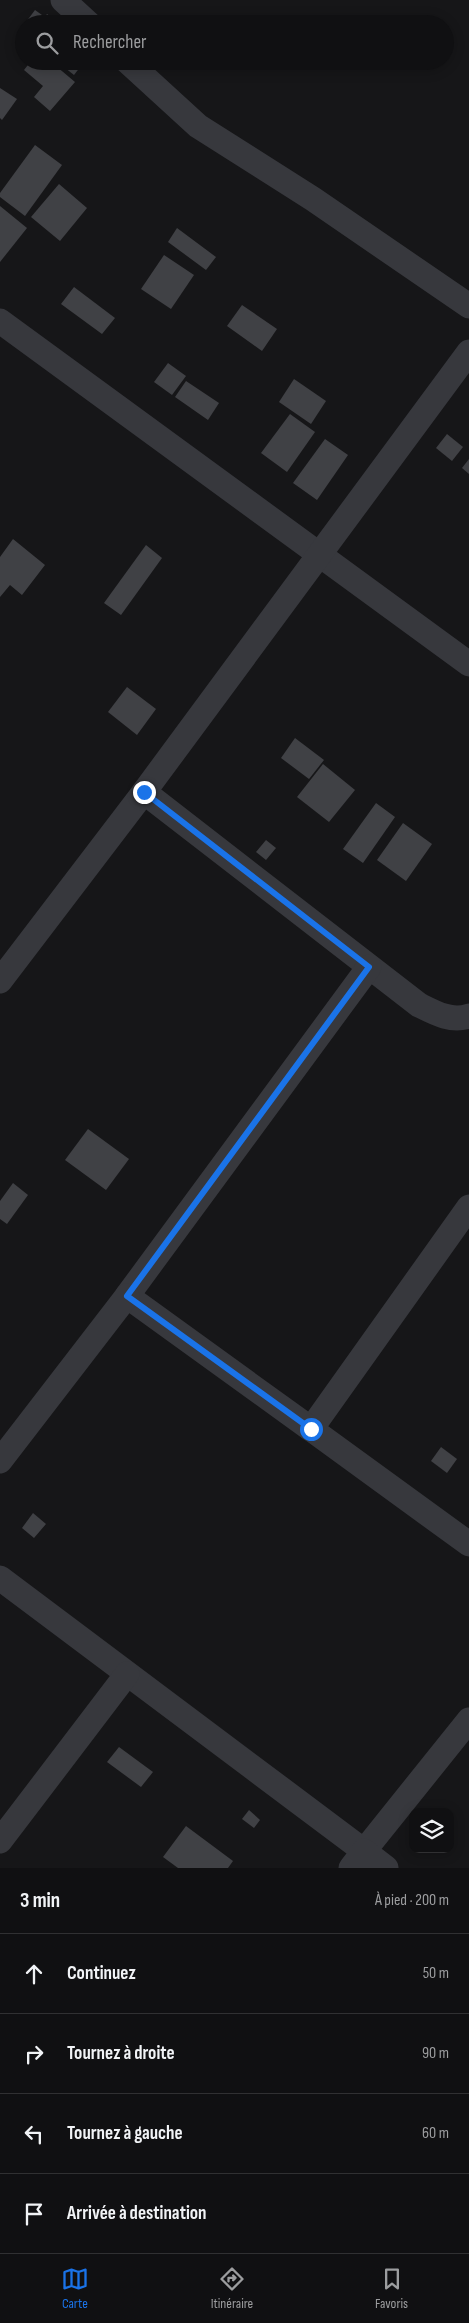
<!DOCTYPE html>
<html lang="fr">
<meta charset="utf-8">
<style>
:root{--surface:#101012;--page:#19191b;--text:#f1f3f6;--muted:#9c9d9f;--line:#303032;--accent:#1a73e8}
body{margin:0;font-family:"Sofia Sans Condensed",sans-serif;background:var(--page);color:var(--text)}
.controls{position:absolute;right:15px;bottom:15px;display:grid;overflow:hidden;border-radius:10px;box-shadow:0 2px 12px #0003}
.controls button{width:45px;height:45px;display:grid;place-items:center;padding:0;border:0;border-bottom:1px solid var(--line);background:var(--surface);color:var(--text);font:25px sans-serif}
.stop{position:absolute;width:15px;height:15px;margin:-11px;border:4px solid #1a73e8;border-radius:50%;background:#fff}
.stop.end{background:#1a73e8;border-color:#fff;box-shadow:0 1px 5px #0008}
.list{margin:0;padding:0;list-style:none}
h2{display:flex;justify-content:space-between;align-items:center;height:65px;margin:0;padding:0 20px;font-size:21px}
h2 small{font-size:16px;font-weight:400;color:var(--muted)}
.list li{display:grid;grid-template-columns:32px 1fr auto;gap:15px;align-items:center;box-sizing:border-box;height:80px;padding:0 20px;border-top:1px solid var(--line)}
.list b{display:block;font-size:19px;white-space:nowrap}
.list em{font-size:16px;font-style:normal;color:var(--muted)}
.icon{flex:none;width:28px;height:28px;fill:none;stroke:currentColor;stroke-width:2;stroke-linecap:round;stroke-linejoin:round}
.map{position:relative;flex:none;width:469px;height:1868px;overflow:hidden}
.search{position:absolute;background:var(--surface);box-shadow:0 2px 12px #0003;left:15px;right:15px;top:15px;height:55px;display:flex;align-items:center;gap:12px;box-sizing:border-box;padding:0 18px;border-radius:28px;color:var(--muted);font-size:19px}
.sheet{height:385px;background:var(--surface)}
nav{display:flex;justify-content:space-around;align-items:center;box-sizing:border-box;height:70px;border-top:1px solid var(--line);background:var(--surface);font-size:14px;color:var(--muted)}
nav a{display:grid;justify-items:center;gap:2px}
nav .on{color:var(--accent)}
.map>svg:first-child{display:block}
</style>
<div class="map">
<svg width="469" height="1868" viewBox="0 0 469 1868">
<rect width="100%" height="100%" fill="#161618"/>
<g fill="#404145">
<path d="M35 10 42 15 36 24H30L26 22Z"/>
<path d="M47 14 60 24H40Z"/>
<path d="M31 61H50L75 82 50 111 34 97 43 86 24 70Z"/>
<path d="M62 61H74L81 66 74 75 60 64Z"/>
<path d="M0 88 17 99 2 120 0 118Z"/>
<path d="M35 145 62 165 25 216 0 197V193Z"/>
<path d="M59 184 87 208 60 241 31 217Z"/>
<path d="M0 206 27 228 0 262Z"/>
<path d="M177 228 216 257 206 270 168 242Z"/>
<path d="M164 255 194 275 171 309 141 289Z"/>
<path d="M74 287 115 318 102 334 61 304Z"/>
<path d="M242 305 277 329 262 351 227 326Z"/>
<path d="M168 363 186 376 172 395 154 382Z"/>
<path d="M294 379 326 401 311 424 279 402Z"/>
<path d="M186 381 219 403 208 420 175 397Z"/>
<path d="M290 414 315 432 287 472 261 453Z"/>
<path d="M447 434 463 447 452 461 436 448Z"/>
<path d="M325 439 348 455 317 500 293 483Z"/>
<path d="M469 459V474L462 468Z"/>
<path d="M13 539 45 565 22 595 10 585 0 597V557Z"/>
<path d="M146 545 162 558 121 615 104 603Z"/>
<path d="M127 687 156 709 137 735 108 712Z"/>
<path d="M295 738 324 760 309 779 281 758Z"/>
<path d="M323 764 355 790 329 822 297 797Z"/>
<path d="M376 803 395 817 363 863 343 849Z"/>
<path d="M403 823 432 844 406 881 377 860Z"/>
<path d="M266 840 276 848 266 860 256 852Z"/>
<path d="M88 1129 129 1159 106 1190 65 1160Z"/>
<path d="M13 1183 28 1195 7 1224 0 1219V1201Z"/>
<path d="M441 1447 457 1459 447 1473 431 1461Z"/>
<path d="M33 1513 46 1524 34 1538 22 1528Z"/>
<path d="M119 1747 153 1772 141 1787 107 1762Z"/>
<path d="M249 1810 260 1820 254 1828 242 1819Z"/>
<path d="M186 1826 233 1861 228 1868H178L163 1857Z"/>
</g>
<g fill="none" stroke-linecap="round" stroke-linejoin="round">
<g stroke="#37383d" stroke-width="25">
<path d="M63 0 89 24"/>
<path d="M127 61 198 126 313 199 469 306"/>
<path d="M0 321 469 664"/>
<path d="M144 792 419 1005C435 1013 451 1022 469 1016"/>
<path d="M0 981 144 792 469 352"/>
<path d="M469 1207 311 1429 469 1544"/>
<path d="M311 1429 127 1296 369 967"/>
<path d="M0 1461 127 1296"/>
<path d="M0 1578 364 1851 469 1720"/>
<path d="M0 1841 127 1674"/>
<path d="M351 1868 364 1851 386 1868"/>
</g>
</g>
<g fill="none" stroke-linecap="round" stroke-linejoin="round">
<path stroke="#1a73e8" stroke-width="6" d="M144 792 369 967 127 1296 311 1429"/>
</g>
</svg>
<div class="controls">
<button><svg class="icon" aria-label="layers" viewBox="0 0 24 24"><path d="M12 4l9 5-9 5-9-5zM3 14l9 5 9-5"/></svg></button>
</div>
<div class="stop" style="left:311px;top:1429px"></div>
<div class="stop end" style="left:144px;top:792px"></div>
<div class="search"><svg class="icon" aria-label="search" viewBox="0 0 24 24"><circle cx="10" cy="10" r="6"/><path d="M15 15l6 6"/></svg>Rechercher</div>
</div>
<section class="sheet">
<h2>3 min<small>À pied · 200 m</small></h2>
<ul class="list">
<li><svg class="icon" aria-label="ahead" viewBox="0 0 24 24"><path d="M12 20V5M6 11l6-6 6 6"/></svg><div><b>Continuez</b></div><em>50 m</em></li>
<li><svg class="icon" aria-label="right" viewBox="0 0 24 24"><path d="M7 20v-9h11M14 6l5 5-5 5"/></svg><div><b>Tournez à droite</b></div><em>90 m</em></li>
<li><svg class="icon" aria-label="left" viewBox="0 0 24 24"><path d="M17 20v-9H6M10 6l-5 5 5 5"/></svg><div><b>Tournez à gauche</b></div><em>60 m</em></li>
<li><svg class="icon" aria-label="arrive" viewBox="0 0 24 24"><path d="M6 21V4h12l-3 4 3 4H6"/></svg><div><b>Arrivée à destination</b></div></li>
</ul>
</section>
<nav>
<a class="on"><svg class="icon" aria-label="map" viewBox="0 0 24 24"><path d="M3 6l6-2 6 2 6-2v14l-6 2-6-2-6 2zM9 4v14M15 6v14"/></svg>Carte</a>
<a><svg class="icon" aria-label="directions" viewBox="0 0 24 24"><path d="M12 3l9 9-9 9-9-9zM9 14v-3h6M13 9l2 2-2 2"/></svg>Itinéraire</a>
<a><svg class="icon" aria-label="saved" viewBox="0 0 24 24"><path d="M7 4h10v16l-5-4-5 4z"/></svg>Favoris</a>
</nav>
